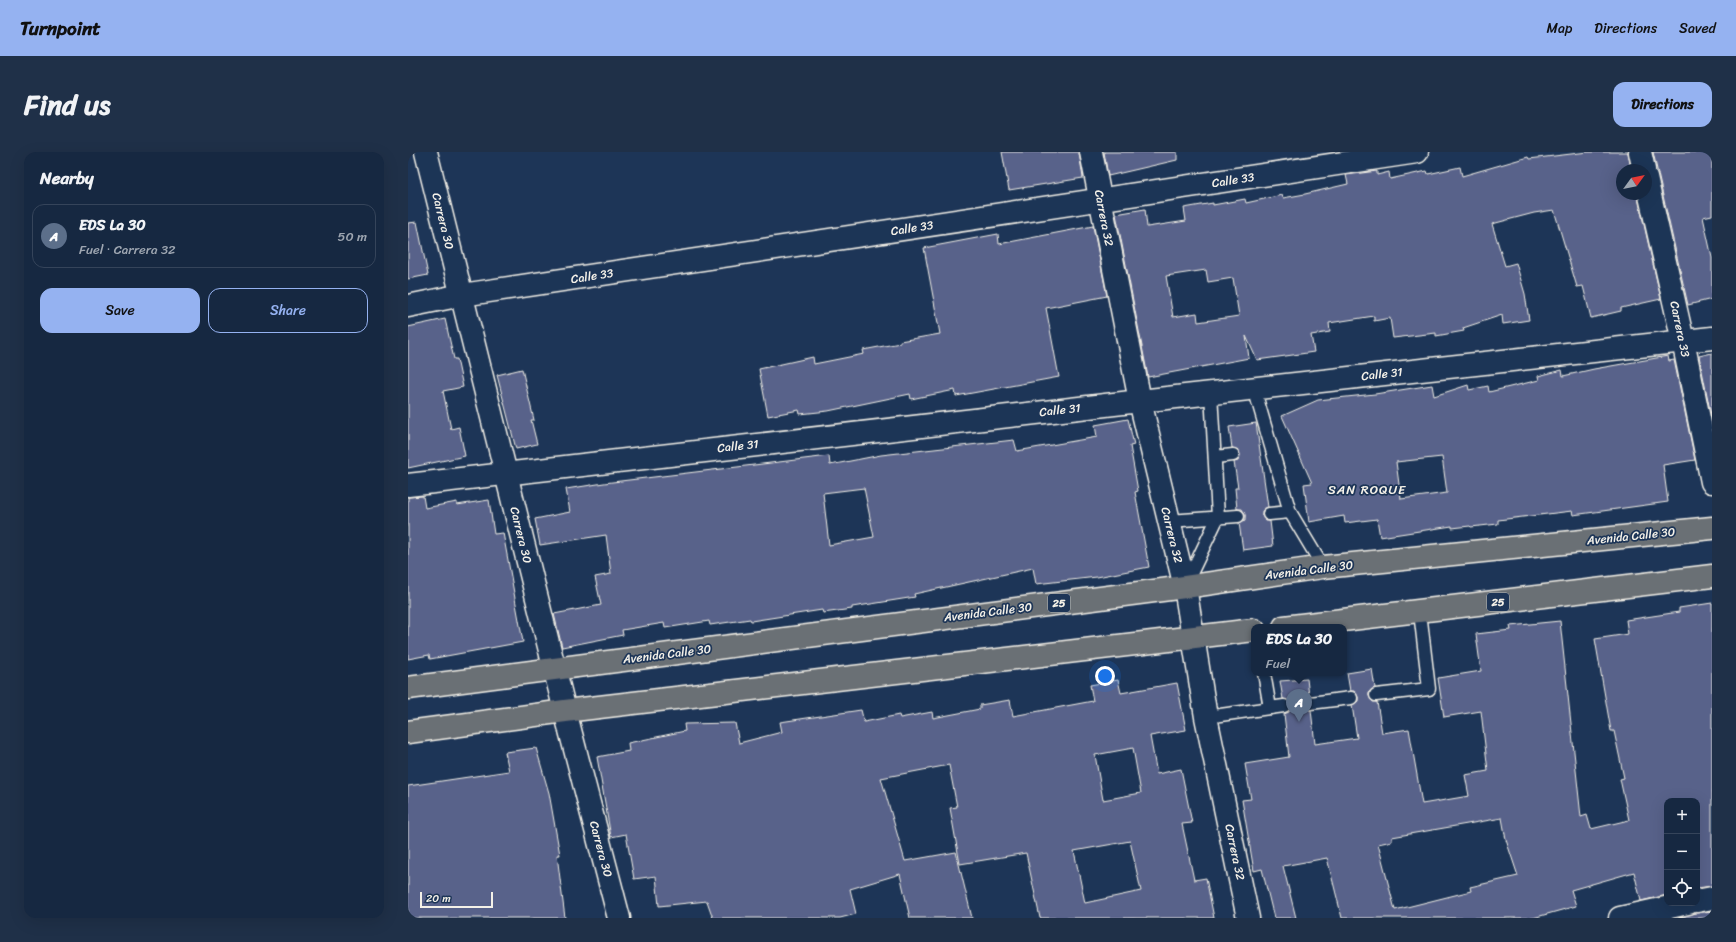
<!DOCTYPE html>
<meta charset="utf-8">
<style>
:root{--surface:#162841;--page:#1f3048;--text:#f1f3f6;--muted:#9ea6b1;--line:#35445a;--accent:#95b2f1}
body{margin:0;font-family:Sriracha,sans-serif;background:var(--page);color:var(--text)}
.controls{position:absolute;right:12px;bottom:12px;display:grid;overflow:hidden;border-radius:8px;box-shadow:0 4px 16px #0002}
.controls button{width:36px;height:36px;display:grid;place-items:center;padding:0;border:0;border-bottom:1px solid var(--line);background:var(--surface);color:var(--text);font:20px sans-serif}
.compass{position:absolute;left:1208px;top:12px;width:36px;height:36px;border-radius:50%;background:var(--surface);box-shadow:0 4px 16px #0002;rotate:57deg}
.scale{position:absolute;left:12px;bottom:10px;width:73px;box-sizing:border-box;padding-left:4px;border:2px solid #f4f1e8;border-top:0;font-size:11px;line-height:14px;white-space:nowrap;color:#f4f1e8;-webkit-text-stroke:3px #1d3557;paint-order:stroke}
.you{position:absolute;left:697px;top:524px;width:14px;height:14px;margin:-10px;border:3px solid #fff;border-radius:50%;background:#1a73e8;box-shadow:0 0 0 6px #1a73e833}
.badge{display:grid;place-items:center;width:26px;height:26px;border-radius:50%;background:var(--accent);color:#fff;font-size:13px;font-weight:700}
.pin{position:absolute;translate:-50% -33px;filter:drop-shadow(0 1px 2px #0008)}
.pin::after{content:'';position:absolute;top:21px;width:14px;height:12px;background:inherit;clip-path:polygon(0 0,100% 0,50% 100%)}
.popup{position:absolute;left:843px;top:472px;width:96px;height:52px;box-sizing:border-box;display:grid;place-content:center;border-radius:8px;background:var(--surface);filter:drop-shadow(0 1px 3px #0005);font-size:13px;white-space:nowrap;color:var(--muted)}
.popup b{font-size:15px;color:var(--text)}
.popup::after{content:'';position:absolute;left:50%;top:100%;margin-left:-8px;border:8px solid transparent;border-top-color:var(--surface)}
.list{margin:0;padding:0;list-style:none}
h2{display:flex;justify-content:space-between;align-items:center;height:52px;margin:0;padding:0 16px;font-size:17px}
h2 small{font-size:13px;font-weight:400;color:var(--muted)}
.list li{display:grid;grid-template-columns:26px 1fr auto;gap:12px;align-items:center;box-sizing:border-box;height:64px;margin:0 8px 8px;padding:0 8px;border:1px solid var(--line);border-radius:12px}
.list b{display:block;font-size:15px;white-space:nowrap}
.list p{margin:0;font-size:13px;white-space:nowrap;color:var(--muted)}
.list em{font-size:13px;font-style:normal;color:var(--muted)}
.actions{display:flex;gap:8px;padding:12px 16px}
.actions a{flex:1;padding:9px 0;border:1px solid var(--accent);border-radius:12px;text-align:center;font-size:14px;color:var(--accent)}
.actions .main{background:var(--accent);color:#111}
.icon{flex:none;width:22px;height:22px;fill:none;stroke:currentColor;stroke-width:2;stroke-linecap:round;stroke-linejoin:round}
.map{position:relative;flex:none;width:1304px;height:766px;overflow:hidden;border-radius:12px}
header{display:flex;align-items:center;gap:24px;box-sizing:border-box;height:56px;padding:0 20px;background:var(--accent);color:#111}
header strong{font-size:19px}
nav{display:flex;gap:22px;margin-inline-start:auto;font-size:14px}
.intro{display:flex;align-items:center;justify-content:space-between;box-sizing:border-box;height:96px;padding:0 24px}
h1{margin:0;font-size:28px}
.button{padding:10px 18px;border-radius:12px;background:var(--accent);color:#111;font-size:14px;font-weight:700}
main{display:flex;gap:24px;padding:0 24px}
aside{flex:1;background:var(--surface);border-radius:12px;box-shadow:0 4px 16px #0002}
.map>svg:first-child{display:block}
</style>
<header>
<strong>Turnpoint</strong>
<nav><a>Map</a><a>Directions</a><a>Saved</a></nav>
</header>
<div class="intro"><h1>Find us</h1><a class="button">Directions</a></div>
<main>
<aside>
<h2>Nearby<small></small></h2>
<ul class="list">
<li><span class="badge" style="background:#5c6f8a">A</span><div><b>EDS La 30</b><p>Fuel · Carrera 32</p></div><em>50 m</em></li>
</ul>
<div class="actions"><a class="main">Save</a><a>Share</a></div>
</aside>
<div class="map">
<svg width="1304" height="766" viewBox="0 0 1304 766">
<rect width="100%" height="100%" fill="#1d3557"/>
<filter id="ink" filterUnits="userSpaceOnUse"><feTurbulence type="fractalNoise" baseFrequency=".025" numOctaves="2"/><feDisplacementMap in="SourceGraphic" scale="8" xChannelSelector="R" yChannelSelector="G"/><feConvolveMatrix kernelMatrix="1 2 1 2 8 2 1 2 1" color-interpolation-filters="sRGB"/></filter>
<g filter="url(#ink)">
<g fill="#58628a" stroke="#f4f1e8" fill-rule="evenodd">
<path d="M594 0H671L675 26 601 38Z"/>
<path d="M696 0H769V8L700 24Z"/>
<path d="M1180 0H1220L1223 18H1214V42H1229L1253 147 1213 156V159L1183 166 1175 134 1169 135 1146 58 1126 61 1084 72 1097 114 1108 111 1117 142 1121 168 1095 172 1094 163 1055 176 1056 179 1028 184V181L985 186 982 166 966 169V164L921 171 922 180 903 183 906 200 849 208 838 184 841 206 740 225 708 62 737 57 739 75 778 69 776 56 805 51V53L837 47 838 51 874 43 875 46 897 42 940 32 938 23 969 19V23L981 20 982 27 1019 19 1020 22 1052 15 1054 24 1120 5 1121 7ZM798 118 800 130 825 126 831 164 790 170 789 161 765 165 758 124Z"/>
<path d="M1245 0H1304V63L1295 65 1304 106V147L1280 153Z"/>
<path d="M9 70 20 123 0 127V71Z"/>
<path d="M685 74 699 144 638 156 651 225 548 244 547 238 503 247 502 242 420 259 392 262 391 258 360 264 351 217 405 205 406 212 456 202 455 198 492 191V189L532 182 516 96 590 82 591 92Z"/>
<path d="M37 167 46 207H49L55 235 35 239 43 277 51 275 57 304 0 316V175Z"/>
<path d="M1304 201V268L1291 204Z"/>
<path d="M1260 204 1261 209 1266 208 1287 308 1255 313 1260 350 1165 363 1164 359 1090 368V372L1063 375 1062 374 1044 376V374L972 385 969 367 937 371 936 364 901 370 896 332 904 331 874 264 910 248 967 242 1024 233 1026 244 1060 233 1061 238 1080 234 1081 240 1131 228 1130 224 1154 218 1155 224 1186 217ZM1034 305 1039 341 993 347 988 310Z"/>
<path d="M114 217 126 268H123L129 292 108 297 89 223Z"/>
<path d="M720 267 726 293 722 294 730 339 727 340 741 415 689 425 628 432 625 416 506 442 507 445 444 455V457L415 461 414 458 343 469 342 467 302 473 301 469 257 476 256 471 214 478 215 483 154 495 146 462 193 453 187 425 203 422 198 383 132 393 127 367 162 360 158 337 196 331 421 304 422 313 473 303 606 288 609 299 689 285 687 273ZM456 336 466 385 421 393 415 341Z"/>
<path d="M848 271 860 355 854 359V363L858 369H862L865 394 835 398 831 371 837 368V363L834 357H829L827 336H830L826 310 830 309 832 303 831 298 824 296 821 275Z"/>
<path d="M15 344 17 356 49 350V353L81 348 86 382 95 381 115 490 22 507 21 503 0 507V345Z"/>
<path d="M1304 451V734L1289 736V649H1259V743L1233 749 1226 720 1163 738 1168 754 1125 766H934L919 706 875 714 888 766H866L854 717 846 719 834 648 843 647 837 612 881 605 876 562 881 560 883 553 882 549 875 547 872 529 899 527 901 544 897 545 895 552 896 556 903 558 907 592 949 586 944 553 950 549V545L946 539H942L939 521 964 517 967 536 961 540V544L965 550H969L974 581 1001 577 1014 652 1061 644 1057 623 1080 619 1073 559 1036 565 1030 526 1073 519 1068 482 1103 478 1102 474 1152 469 1173 665 1179 663 1183 677 1221 668 1212 627 1216 626 1206 579H1203L1187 487 1220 482 1218 468 1271 460V456ZM1094 666 1098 688 1110 724 1062 735 1063 739 987 758 970 692 984 689V685Z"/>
<path d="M710 528 713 541 769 531 778 578 742 584 749 622 773 617 784 671 774 672 786 728 798 726 806 766H632L618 701 552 712 542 656 549 655 541 613 473 626 497 709 548 700 564 766H502L492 722 442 737 448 762 432 766H305L299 749 251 754 248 724 226 727 218 682 203 685 189 605 221 599 220 591 277 579 276 572 327 571 331 591 374 580 372 570 453 558 456 570 491 563 492 566 524 560 525 566 572 557V553L602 548 605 564 685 549 682 533ZM725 596 733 641 695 648 687 603ZM722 689 733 739 677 751 666 699Z"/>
<path d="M128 596 141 641 152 703H149L157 766H0V634L101 619 97 600Z"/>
<path d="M1304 759V766H1270L1287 761Z"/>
</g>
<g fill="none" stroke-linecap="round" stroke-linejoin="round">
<g stroke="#f4f1e8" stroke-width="15">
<g id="lane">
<path d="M846 236 882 360 915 415"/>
<path d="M807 305 825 303"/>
<path d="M861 362 882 360"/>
<path d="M761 369 830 364"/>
<path d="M778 432 810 365 803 241"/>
<path d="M856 521 862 556"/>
<path d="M968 543 1021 537 1012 460"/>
<path d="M902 551 943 546"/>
<path d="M798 565 876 554"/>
</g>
</g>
<g stroke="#f4f1e8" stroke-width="25">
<g id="street">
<path d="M683 0 732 249 777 435 798 565 840 766"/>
<path d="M0 154 54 143 1009 0"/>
<path d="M0 333 732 249 1304 186"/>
<path d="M157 559 211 766"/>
<path d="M1289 749 1304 746"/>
<path d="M1212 766 1280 751"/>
</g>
</g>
<g stroke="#f4f1e8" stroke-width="25">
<g id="secondary">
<path d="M18 0 157 559"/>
<path d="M1232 0 1236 18"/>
<path d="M1238 26 1275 189 1304 330"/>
</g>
</g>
<g stroke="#f4f1e8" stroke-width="25">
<g id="highway">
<path d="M876 475 1304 424"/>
<path d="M0 536 777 435 915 415 1304 376"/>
<path d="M0 580 157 559 846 478"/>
</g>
</g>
<use href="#lane" stroke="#1d3557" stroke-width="12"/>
<use href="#street" stroke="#1d3557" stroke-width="22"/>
<use href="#secondary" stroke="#1d3557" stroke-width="22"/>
<use href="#highway" stroke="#6b6f75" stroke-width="22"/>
</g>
</g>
<g text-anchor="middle" stroke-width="3.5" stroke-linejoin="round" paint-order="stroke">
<g fill="#1d3557" stroke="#b4b9bc" stroke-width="1">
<rect x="1079" y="441" width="22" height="18" rx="3"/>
<rect x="640" y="442" width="22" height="18" rx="3"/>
</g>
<g font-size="11" font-weight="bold" fill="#f4f1e8">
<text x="1090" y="454">25</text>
<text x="651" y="455">25</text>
</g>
<g font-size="12" fill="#f4f1e8" stroke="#1d3557">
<text transform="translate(825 28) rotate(-9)" y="4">Calle 33</text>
<text transform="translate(696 66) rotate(79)" y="4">Carrera 32</text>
<text transform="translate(35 69) rotate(76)" y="4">Carrera 30</text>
<text transform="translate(504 76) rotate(-9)" y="4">Calle 33</text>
<text transform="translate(184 124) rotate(-9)" y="4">Calle 33</text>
<text transform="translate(1272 177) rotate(78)" y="4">Carrera 33</text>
<text transform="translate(974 222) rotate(-6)" y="4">Calle 31</text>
<text transform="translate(652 258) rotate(-6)" y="4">Calle 31</text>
<text transform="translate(330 294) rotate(-6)" y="4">Calle 31</text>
<text transform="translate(113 383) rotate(76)" y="4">Carrera 30</text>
<text transform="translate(764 383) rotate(76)" y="4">Carrera 32</text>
<text transform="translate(1223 384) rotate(-6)" y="4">Avenida Calle 30</text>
<text transform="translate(901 418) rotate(-7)" y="4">Avenida Calle 30</text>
<text transform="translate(580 460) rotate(-7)" y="4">Avenida Calle 30</text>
<text transform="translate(259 502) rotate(-7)" y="4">Avenida Calle 30</text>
<text transform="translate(193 697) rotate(75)" y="4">Carrera 30</text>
<text transform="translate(827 700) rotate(78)" y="4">Carrera 32</text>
</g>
<g font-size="13" letter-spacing="1" fill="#f4f1e8" stroke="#1d3557">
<text x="959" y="342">SAN ROQUE</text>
</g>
</g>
</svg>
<div class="controls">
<button>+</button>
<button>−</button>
<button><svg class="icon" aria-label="locate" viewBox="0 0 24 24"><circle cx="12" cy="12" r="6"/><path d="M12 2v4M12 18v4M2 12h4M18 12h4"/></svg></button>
</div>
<svg class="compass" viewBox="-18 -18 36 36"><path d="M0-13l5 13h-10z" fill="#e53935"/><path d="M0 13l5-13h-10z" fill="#9ea6b1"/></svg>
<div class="scale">20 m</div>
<div class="you"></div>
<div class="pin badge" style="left:891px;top:570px;background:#5c6f8a">A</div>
<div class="popup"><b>EDS La 30</b>Fuel</div>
</div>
</main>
